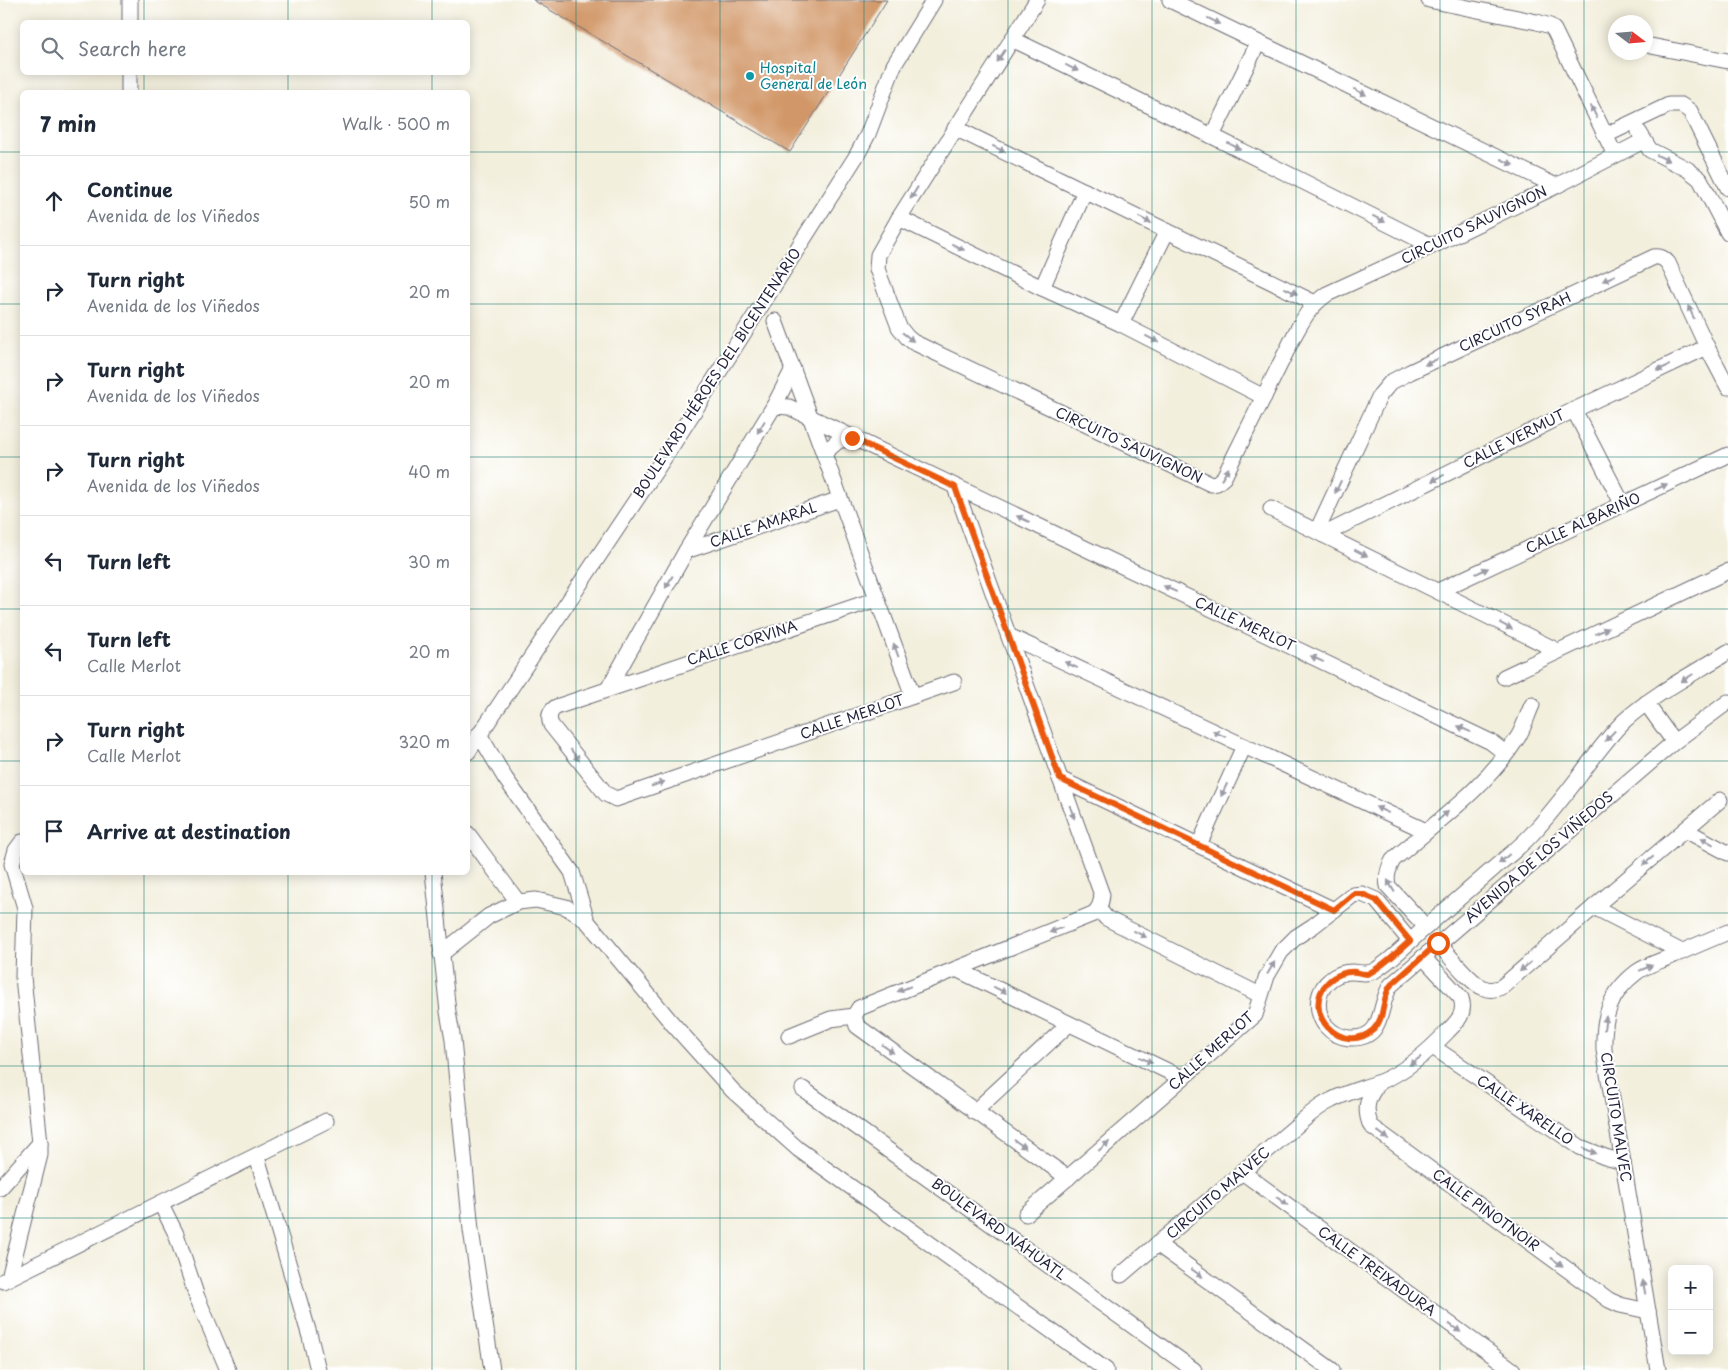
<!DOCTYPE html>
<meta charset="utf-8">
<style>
:root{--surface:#fff;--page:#f2f2f3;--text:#1f2937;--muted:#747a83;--line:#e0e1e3}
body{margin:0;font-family:"Playpen Sans",sans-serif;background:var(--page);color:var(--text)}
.controls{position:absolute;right:15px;bottom:15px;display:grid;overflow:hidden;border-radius:8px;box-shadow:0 2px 12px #0003}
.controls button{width:45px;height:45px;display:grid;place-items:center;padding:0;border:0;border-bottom:1px solid var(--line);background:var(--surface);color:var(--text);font:25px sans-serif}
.compass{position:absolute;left:1608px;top:15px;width:45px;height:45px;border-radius:50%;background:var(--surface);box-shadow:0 2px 12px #0003;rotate:106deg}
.stop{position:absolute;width:15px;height:15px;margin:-11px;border:4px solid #ea580c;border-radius:50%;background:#fff}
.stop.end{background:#ea580c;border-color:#fff;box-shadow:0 1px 5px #0008}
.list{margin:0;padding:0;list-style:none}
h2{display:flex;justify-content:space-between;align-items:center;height:65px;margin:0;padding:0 20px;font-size:21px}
h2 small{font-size:16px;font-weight:400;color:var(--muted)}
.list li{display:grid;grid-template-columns:32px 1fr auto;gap:15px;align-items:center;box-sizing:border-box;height:90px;padding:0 20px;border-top:1px solid var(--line)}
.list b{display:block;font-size:19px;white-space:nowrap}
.list p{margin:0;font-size:16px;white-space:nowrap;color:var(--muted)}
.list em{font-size:16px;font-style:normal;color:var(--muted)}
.icon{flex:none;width:28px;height:28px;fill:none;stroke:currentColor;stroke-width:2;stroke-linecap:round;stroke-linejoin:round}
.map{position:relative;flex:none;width:1728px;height:1370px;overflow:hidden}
.search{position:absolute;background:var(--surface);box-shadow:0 2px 12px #0003;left:20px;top:20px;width:450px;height:55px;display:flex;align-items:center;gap:12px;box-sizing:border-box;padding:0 18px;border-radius:8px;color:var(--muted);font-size:19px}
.panel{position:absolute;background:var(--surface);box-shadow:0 2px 12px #0003;left:20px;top:90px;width:450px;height:785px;border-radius:8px}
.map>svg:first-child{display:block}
</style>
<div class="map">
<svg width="1728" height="1370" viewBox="0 0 1728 1370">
<rect width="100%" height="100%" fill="#fff"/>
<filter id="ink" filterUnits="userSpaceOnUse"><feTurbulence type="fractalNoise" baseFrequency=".02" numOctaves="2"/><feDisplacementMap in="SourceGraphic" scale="10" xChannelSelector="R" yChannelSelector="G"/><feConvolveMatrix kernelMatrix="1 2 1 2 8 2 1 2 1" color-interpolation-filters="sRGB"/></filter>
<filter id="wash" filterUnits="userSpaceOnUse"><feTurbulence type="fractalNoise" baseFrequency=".0096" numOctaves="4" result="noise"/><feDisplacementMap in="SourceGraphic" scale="20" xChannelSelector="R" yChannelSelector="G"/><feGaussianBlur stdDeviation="1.12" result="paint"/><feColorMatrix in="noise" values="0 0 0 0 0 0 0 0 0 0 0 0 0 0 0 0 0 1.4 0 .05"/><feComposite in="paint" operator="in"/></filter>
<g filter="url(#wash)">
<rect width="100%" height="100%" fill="#f3efdd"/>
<g id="blocks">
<path fill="#d19768" d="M533 0H887L790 152Z"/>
</g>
</g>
<g filter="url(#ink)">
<use href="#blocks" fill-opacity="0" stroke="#6b6a74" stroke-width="1"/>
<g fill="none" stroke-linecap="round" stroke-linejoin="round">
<g stroke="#6b6a74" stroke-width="17">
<g id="minor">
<path d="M1037 0 899 218 878 255 877 269 899 327 907 337 913 342 1211 484 1217 483 1224 477 1295 334C1305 316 1310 306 1327 294L1432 246 1556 186 1643 141"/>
<path d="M1170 0 1556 186"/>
<path d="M1429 0 1537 22 1550 26 1554 30 1615 155"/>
<path d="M130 22V0"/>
<path d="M1012 39 1212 136 1432 246"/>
<path d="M1651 46 1728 61"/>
<path d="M129 92V72"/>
<path d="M955 128 1315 303"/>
<path d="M1639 132 1650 150 1687 169 1700 179 1728 233"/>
<path d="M1606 135 1669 105H1681L1690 111 1728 188"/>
<path d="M1212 136 1258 43"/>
<path d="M899 218 1042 288 1121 324 1264 397"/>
<path d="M1042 288 1085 191"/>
<path d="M775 321 913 696"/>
<path d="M1121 324 1167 231"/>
<path d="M774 406 789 407 1491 742 1505 753"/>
<path d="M1574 410 1623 505"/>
<path d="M824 453 838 441 852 438"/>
<path d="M955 487 1102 895C1101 904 1099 909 1093 914L859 1008 854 1016 857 1026 1068 1178"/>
<path d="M1271 509 1558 651"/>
<path d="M1317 531 1380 395 1391 382 1410 372 1654 257C1660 256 1664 258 1668 263L1707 347 1728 387"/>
<path d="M1323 535 1574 410 1707 347"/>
<path d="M686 551 840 499"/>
<path d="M1438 591 1728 455"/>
<path d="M877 599 556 707C549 712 548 717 551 725L606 794 616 799 954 682"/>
<path d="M1009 636 1426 831"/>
<path d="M1728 652C1693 674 1655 693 1624 721 1608 737 1595 755 1581 774 1565 795 1549 816 1531 835 1520 847 1507 857 1494 868 1469 890 1443 912 1417 935 1404 947 1389 962 1374 971 1366 975 1360 972 1352 972 1336 972 1322 983 1319 998 1317 1008 1320 1019 1326 1026 1332 1033 1341 1037 1349 1038 1387 1040 1377 1004 1391 985L1674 742 1728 702"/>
<path d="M1504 677 1728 571"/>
<path d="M608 689 686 551 774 406 793 369"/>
<path d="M1646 703 1674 742"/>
<path d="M479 734 505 778 572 872 587 921"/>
<path d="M468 752 668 452 857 155 868 134 894 65 934 0"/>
<path d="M1060 779 1334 910"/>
<path d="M1685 830 1728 853"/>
<path d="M468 834 518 902"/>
<path d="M1199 845 1244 746"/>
<path d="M433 872 448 1012 453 1040 471 1230 492 1370"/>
<path d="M1594 907 1682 952"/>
<path d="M1099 909 1106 918 1260 995"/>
<path d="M1426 927 1388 886C1386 876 1388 869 1393 860 1436 822 1487 787 1518 737 1524 727 1527 716 1532 705"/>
<path d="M1438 943C1448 954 1471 984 1484 988 1490 991 1497 989 1503 986L1594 907 1720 800"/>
<path d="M441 954 489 916 518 902 536 900 566 907 587 921 671 1022 733 1091 798 1149 1106 1370"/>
<path d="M956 969 1182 1078"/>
<path d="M789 1036 831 1019 854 1016"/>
<path d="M1433 1047 1580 1147 1605 1157 1623 1162"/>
<path d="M1380 1082C1368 1095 1363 1108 1371 1126L1609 1300 1620 1305 1648 1311"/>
<path d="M803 1089 1194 1370"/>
<path d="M974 1112 1069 1024"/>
<path d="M257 1157 310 1337 318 1370"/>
<path d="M1242 1172 1513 1370"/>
<path d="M0 1188 40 1143"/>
<path d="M161 1204 176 1234 197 1297 228 1370"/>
<path d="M1026 1214 1255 1015 1267 976 1281 952 1296 937 1313 926 1353 895 1362 894 1376 900 1410 941"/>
<path d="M1157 1244 1332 1370"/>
<path d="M1121 1275 1295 1127C1306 1118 1318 1106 1332 1100 1347 1092 1365 1088 1382 1081 1408 1070 1429 1051 1448 1031 1458 1021 1466 1013 1461 998L1423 957"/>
<path d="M9 1278 40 1155V1143L23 977 25 908 12 864 16 850 22 842"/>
<path d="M3 1281 326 1121"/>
<path d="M1658 1370 1604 1050C1603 1017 1609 993 1637 972 1646 965 1661 961 1672 956 1690 948 1709 940 1728 932"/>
</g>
</g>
<use href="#minor" stroke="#fff" stroke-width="15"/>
</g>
<defs><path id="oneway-solid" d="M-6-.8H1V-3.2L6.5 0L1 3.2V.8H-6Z" transform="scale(1.25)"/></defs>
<g fill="#9c9ca7">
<use href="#oneway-solid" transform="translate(1214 21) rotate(26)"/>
<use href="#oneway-solid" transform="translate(1001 56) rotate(123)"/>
<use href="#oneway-solid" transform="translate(1072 68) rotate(26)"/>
<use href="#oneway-solid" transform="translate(1360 92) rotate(26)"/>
<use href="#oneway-solid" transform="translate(1594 112) rotate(-116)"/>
<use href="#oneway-solid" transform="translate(1234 146) rotate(27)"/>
<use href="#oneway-solid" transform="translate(999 149) rotate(26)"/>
<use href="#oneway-solid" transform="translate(1663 158) rotate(25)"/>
<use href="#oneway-solid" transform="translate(1507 162) rotate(26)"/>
<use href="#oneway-solid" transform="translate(914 193) rotate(122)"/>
<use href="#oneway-solid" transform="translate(1379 219) rotate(27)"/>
<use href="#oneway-solid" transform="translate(1145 220) rotate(26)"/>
<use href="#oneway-solid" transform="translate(958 247) rotate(26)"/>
<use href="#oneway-solid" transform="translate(1609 278) rotate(155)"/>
<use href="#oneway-solid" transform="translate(1291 291) rotate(26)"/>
<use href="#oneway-solid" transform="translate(1691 312) rotate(-115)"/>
<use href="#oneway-solid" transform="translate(908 337) rotate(38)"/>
<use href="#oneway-solid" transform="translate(1152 339) rotate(27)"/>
<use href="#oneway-solid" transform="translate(1431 362) rotate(155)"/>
<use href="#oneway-solid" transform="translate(1663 368) rotate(155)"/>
<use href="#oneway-solid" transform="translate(761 427) rotate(121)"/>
<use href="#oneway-solid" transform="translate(1225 474) rotate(-58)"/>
<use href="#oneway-solid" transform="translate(1438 478) rotate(153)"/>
<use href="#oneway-solid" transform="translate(1338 487) rotate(115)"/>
<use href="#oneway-solid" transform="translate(1661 487) rotate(-25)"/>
<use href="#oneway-solid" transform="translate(1023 519) rotate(-155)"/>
<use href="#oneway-solid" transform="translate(1361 553) rotate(26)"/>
<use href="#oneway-solid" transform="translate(1482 571) rotate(-25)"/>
<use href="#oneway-solid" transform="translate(669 582) rotate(120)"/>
<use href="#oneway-solid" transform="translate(1170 589) rotate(-155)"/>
<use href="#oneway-solid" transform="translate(1506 626) rotate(27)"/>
<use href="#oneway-solid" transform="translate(1602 631) rotate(-25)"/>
<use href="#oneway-solid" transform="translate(896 650) rotate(-110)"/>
<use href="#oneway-solid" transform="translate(1317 659) rotate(-155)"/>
<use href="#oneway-solid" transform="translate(1071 665) rotate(-155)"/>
<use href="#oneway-solid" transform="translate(1687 678) rotate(148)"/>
<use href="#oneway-solid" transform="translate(1464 729) rotate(-155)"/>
<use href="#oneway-solid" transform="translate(1219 734) rotate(-155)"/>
<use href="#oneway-solid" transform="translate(1610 736) rotate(133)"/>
<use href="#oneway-solid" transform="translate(575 755) rotate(52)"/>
<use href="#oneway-solid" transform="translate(658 784) rotate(-19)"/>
<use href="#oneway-solid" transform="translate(1224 790) rotate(115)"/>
<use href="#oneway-solid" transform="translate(1382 810) rotate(-155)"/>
<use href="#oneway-solid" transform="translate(1072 812) rotate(70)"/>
<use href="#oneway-solid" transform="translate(1443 816) rotate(-41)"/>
<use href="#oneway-solid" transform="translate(1707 841) rotate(-152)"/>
<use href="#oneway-solid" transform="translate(1504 859) rotate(139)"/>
<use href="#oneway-solid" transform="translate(1648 861) rotate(140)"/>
<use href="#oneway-solid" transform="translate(1391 886) rotate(-120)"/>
<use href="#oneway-solid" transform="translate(1056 930) rotate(159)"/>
<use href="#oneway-solid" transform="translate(1140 934) rotate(27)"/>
<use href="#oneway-solid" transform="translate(1525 967) rotate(139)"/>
<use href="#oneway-solid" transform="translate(1271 968) rotate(-59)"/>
<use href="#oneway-solid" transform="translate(1646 968) rotate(-23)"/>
<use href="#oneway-solid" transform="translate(904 989) rotate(158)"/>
<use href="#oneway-solid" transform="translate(1000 990) rotate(26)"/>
<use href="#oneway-solid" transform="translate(1605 1023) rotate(-81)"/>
<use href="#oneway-solid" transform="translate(888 1049) rotate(36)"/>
<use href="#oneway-solid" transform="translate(1146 1060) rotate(25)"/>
<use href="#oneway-solid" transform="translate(1415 1061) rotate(144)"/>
<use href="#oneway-solid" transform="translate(1383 1135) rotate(36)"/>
<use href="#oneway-solid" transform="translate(1020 1144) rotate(35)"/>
<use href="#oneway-solid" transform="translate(1104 1146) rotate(-41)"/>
<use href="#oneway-solid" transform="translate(1590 1151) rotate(22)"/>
<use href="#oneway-solid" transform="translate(1282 1201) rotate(36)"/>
<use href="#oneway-solid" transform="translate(1557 1262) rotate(36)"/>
<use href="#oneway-solid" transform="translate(1197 1273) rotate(36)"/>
<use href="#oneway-solid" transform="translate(1644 1287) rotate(-100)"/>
<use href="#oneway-solid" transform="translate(1455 1328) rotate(36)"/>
</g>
</g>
<g fill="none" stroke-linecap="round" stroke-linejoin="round" filter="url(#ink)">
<path stroke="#ea580c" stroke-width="6" d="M852 438 955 487 1060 779 1334 910 1353 894H1362L1376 900 1410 941C1401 949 1377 971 1367 974 1364 974 1359 973 1356 972 1346 971 1335 975 1328 982 1299 1012 1342 1057 1373 1030 1386 1018 1381 998 1391 985L1438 943"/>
</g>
<path fill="none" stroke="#0f766e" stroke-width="1" stroke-opacity="0.55" d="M144 0V22M288 0V22M432 0V22M576 0V1370M720 0V1370M864 0V1370M1008 0V1370M1152 0V1370M1296 0V1370M1440 0V1370M1584 0V1370M144 72V92M288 72V92M432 72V92M0 152H22M468 152H1728M0 304H22M468 304H1728M0 457H22M468 457H1728M0 609H22M468 609H1728M0 761H22M468 761H1728M144 872V1370M288 872V1370M432 872V1370M0 913H1728M0 1066H1728M0 1218H1728"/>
<circle fill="#0f9aa8" stroke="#fff" stroke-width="2" cx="750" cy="76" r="5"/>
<g text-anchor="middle" stroke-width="4" stroke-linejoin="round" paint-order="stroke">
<g font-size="14" fill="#0d838f" stroke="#fff" text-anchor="start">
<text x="760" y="73">Hospital<tspan x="760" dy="16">General de León</tspan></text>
</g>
<g font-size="14" fill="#22223b" stroke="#fff">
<text transform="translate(1474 225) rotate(-26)" y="5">CIRCUITO SAUVIGNON</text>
<text transform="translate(1515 322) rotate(-25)" y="5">CIRCUITO SYRAH</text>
<text transform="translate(717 373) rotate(-57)" y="5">BOULEVARD HÉROES DEL BICENTENARIO</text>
<text transform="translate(1514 439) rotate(-27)" y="5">CALLE VERMUT</text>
<text transform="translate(1129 445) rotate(25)" y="5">CIRCUITO SAUVIGNON</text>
<text transform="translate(1583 523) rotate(-25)" y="5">CALLE ALBARIÑO</text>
<text transform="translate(763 525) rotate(-19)" y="5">CALLE AMARAL</text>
<text transform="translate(1245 624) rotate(25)" y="5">CALLE MERLOT</text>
<text transform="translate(742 643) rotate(-18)" y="5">CALLE CORVINA</text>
<text transform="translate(852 717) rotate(-19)" y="5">CALLE MERLOT</text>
<text transform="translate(1539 857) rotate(-41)" y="5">AVENIDA DE LOS VIÑEDOS</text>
<text transform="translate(1211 1051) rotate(-42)" y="5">CALLE MERLOT</text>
<text transform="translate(1525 1110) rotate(34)" y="5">CALLE XARELLO</text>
<text transform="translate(1616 1117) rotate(81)" y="5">CIRCUITO MALVEC</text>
<text transform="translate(1218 1193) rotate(-41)" y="5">CIRCUITO MALVEC</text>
<text transform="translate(1486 1210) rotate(36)" y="5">CALLE PINOTNOIR</text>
<text transform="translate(999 1229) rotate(36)" y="5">BOULEVARD NÁHUATL</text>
<text transform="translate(1377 1271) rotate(36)" y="5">CALLE TREIXADURA</text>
</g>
</g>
</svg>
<div class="controls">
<button>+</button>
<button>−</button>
</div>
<svg class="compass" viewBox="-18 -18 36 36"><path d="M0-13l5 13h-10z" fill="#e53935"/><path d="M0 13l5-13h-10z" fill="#747a83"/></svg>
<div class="stop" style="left:1438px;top:943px"></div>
<div class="stop end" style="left:852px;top:438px"></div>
<div class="search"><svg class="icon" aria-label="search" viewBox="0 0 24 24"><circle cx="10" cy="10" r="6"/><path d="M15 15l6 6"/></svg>Search here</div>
<section class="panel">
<h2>7 min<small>Walk · 500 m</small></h2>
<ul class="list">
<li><svg class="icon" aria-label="ahead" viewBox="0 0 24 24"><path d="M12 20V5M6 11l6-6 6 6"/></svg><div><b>Continue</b><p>Avenida de los Viñedos</p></div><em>50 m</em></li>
<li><svg class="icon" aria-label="right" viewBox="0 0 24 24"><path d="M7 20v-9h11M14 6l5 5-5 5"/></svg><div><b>Turn right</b><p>Avenida de los Viñedos</p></div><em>20 m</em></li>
<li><svg class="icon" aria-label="right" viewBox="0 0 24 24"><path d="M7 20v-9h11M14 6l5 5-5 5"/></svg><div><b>Turn right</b><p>Avenida de los Viñedos</p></div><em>20 m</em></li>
<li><svg class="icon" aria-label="right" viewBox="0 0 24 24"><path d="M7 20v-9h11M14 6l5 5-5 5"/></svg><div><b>Turn right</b><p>Avenida de los Viñedos</p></div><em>40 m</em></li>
<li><svg class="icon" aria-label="left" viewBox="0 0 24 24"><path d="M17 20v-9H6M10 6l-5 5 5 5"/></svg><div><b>Turn left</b></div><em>30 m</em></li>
<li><svg class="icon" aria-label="left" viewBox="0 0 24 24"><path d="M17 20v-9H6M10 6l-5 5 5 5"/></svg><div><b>Turn left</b><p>Calle Merlot</p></div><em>20 m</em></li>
<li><svg class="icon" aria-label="right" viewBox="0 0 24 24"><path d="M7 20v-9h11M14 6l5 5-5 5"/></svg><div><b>Turn right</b><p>Calle Merlot</p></div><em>320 m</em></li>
<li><svg class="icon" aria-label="arrive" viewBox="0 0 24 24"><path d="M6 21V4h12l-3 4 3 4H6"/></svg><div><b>Arrive at destination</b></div></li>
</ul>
</section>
</div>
